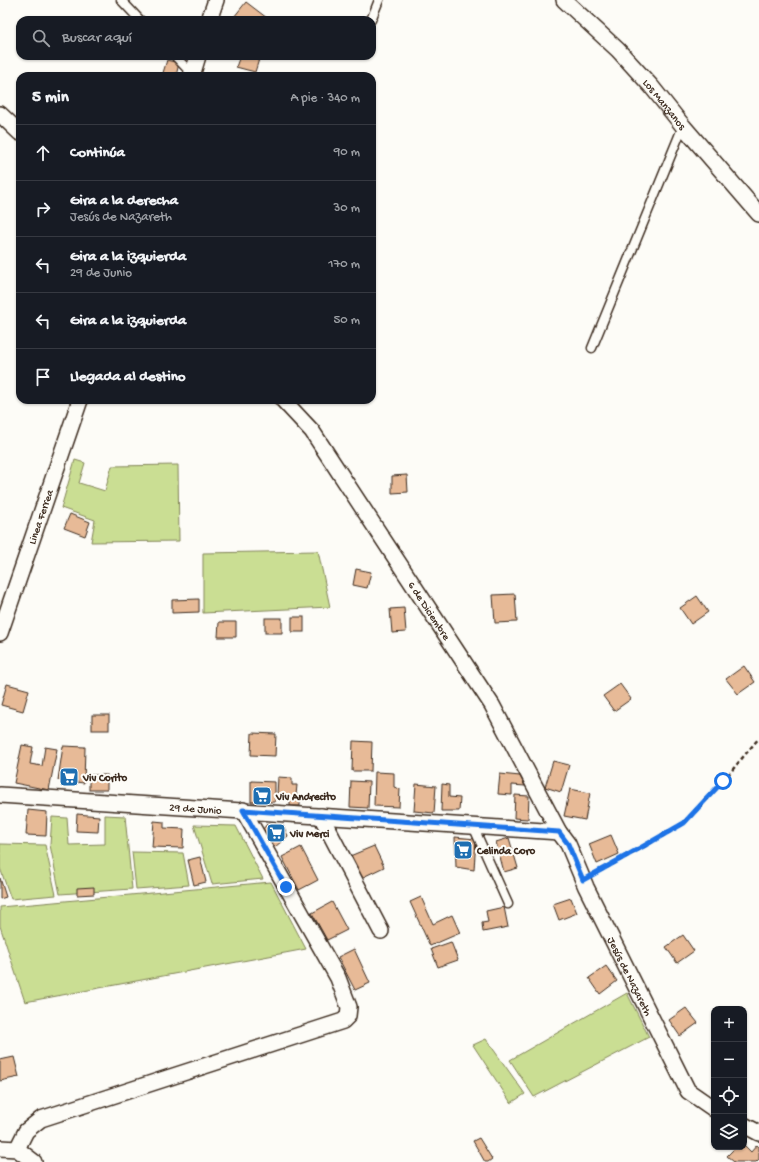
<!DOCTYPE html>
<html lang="es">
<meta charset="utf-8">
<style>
:root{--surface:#171b24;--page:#20242c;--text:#f1f3f6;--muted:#9ea1a6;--line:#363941}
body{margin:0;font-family:"Gochi Hand",sans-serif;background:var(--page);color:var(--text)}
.controls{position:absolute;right:12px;bottom:12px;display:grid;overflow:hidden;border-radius:8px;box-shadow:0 1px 3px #0004}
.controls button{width:36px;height:36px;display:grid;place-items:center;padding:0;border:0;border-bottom:1px solid var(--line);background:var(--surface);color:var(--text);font:20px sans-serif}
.stop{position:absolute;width:12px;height:12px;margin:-9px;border:3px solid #1a73e8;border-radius:50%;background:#fff}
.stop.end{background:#1a73e8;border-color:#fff;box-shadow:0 1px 4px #0008}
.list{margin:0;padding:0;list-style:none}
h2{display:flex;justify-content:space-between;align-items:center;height:52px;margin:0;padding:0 16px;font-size:17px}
h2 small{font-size:13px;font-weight:400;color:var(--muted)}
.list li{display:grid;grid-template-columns:26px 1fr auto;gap:12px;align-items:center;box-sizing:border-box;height:56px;padding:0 16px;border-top:1px solid var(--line)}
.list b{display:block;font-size:15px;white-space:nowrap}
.list p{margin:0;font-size:13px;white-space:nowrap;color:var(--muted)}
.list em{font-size:13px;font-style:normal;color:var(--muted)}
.icon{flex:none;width:22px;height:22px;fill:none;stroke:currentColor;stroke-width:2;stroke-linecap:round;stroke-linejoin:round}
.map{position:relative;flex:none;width:759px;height:1162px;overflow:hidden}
.search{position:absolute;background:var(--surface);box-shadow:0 1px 3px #0004;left:16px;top:16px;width:360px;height:44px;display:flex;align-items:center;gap:10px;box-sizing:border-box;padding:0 14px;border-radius:12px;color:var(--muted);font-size:15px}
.panel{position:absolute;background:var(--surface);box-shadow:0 1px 3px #0004;left:16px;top:72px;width:360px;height:332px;border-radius:12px}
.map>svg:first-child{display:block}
</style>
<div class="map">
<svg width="759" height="1162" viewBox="0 0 759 1162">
<rect width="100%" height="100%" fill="#fdfcf7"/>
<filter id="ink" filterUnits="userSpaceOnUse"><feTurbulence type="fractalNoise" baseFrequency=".025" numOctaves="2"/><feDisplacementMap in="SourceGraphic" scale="8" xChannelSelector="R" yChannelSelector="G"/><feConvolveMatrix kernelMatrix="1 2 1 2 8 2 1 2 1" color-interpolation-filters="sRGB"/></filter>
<g filter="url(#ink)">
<g fill="#cade93" stroke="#828458">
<path d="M75 460 85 463 79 483 105 491 112 466 178 465 179 541 91 542 95 520 61 508Z"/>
<path d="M318 551 330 607 203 613V553Z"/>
<path d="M105 815 125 816 132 889 60 894 50 845 52 817 67 818 69 845 105 844Z"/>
<path d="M194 825 236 826 263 879 212 884Z"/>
<path d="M0 844 45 845 56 895 11 899 0 868Z"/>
<path d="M132 852 183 853 189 885 136 889Z"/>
<path d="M271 882 306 949 25 1002 0 926V907Z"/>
<path d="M627 993 649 1037 534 1097 510 1060Z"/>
<path d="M486 1039 525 1094 511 1103 473 1045Z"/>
</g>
<g fill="#e7ba97" stroke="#3b2a1e">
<path d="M246 2 267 18 265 20H238L234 17Z"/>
<path d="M240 56H260L255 72 236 67Z"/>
<path d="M167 60 179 63 176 76H162Z"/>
<path d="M407 475 408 492 392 493V476Z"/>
<path d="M70 514 90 522 85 536 64 528Z"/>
<path d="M356 569 371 572 367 588 353 585Z"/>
<path d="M515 594 517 622 495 623 493 595Z"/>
<path d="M697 596 708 612 691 624 680 608Z"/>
<path d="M199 599V612L172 613V600Z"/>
<path d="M404 608 406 632 392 633 390 609Z"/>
<rect x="292" y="617" width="12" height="15"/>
<rect x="265" y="618" width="17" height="15"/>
<path d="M219 622H236V637H218Z"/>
<path d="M744 666 755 682 738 694 726 679Z"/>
<path d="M7 684 29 690 23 711 1 705Z"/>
<path d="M620 684 631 699 614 711 603 696Z"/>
<rect x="92" y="715" width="17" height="15"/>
<path d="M252 733 276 734 275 756 251 755Z"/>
<path d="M353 741 372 742 371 771H352Z"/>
<path d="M22 745 33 747 30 764 42 766 45 747 57 749 49 790 14 783Z"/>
<path d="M63 746 85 747 84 783 58 780Z"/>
<path d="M553 761 569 765 561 792 545 787Z"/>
<path d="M375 772 394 773V787L400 789 399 807 374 806Z"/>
<path d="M500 774 520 776 525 786 512 785V795L498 794Z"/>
<rect x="89" y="775" width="18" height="15"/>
<path d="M278 777 292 778V785H297L296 795H300V806H290V796L277 795Z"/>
<path d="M251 781 275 782V802H251Z"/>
<path d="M351 781 369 782 368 808 350 807Z"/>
<path d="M416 784 436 786 434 813 414 811Z"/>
<path d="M442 784 449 785V797L460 798 459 811H441Z"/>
<path d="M570 789 590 793 585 820 564 816Z"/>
<path d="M515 795 529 796 528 819 514 818Z"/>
<path d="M28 810 47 812 46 836 26 835Z"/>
<path d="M77 814 99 816 98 832 76 831Z"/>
<path d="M154 821 164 822V828L184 829 183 848 152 847Z"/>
<path d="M267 824 283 825 288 836 275 847 263 829Z"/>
<path d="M611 835 619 854 597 864 589 844Z"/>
<path d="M455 837 476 839 474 870 456 867Z"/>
<path d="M509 838 518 868 504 872 496 842Z"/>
<path d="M374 846 384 867 361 878 350 856Z"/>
<path d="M301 847 318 880 299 890 282 857Z"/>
<path d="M200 857 206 882 194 885 188 860Z"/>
<path d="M0 878 6 897 0 899Z"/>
<path d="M94 887V894L77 895V888Z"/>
<path d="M421 897 433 924 452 915 460 933 430 946 410 902Z"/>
<path d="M571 898 577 913 559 920 553 904Z"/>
<path d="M332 902 347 930 327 940 312 913Z"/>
<path d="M504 907 508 927 483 932 482 923 488 922 486 911Z"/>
<path d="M683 935 694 951 677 963 666 947Z"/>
<path d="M451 942 458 960 438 967 431 949Z"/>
<path d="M354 949 370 983 355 990 338 957Z"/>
<path d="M606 966 617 981 600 994 589 978Z"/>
<path d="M686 1008 698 1023 680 1036 669 1020Z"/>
<path d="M14 1057 19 1077 0 1081V1060Z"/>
<path d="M479 1138 492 1159 488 1162H485L473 1141Z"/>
<path d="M744 1145 751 1152 757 1145 759 1147V1159L756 1162H734L727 1156 736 1147H744Z"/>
</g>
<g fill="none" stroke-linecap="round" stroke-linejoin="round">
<g stroke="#3b2a1e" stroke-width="11">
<g id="lane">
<path d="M121 0 140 20"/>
<path d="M371 20 379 0"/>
<path d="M175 56 192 74"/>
<path d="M592 348 683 126"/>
<path d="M473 826 508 904"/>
</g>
</g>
<g stroke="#3b2a1e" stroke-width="18">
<g id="street">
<path id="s1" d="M564 0 618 50 651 86 683 126 759 214"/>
<path d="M209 20 216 0"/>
<path d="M192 76 198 56"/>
<path d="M0 114 20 133"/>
<path id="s2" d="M283 400 312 431 492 705 559 832 568 844 586 887 688 1091 714 1109"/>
<path id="s3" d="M0 633 80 400"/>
<path id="s4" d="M0 795 559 832"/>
<path d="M321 816 381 931"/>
<path d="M744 1125 759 1133"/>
<path d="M0 1148 17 1149 34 1162"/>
<path d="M17 1149 26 1131 41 1119 343 1021 348 1016 349 1007 338 978 243 810"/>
</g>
</g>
<path stroke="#3b2a1e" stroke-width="2.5" stroke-dasharray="4 3" stroke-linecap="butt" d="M594 874 643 847 684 823 723 781 759 738"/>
<use href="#lane" stroke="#fdfcf7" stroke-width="8"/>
<use href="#street" stroke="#fdfcf7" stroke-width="15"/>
</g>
</g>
<g fill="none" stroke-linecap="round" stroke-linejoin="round" filter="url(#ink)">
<path stroke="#1a73e8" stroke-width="5" d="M286 887 243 810 559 832 568 844 583 880 642 847 684 823 723 781"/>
</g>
<defs>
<g id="supermarket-square" transform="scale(1)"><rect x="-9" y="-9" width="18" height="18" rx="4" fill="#1f6fb2" stroke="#fdfcf7"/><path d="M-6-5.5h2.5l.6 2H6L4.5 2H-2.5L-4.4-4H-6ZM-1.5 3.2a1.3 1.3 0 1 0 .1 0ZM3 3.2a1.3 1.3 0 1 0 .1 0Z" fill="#fff"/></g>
</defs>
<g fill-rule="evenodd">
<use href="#supermarket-square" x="69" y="777"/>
<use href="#supermarket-square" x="262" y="796"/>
<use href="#supermarket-square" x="276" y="833"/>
<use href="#supermarket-square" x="463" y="850"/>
</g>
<g text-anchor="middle" stroke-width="4" stroke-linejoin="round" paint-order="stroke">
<g font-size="11" fill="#3b2a1e" stroke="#fdfcf7">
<text dy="4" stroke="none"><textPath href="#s1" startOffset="145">Los Manzanos</textPath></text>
<text dy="4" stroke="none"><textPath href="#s3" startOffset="123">Linea Ferrea</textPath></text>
<text dy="4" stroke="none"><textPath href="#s2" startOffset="257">6 de Diciembre</textPath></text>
<text dy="4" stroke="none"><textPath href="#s4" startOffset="196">29 de Junio</textPath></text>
<text dy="4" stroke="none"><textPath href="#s2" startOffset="675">Jesús de Nazareth</textPath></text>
</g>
<g font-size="11" font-weight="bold" fill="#3b2a1e" stroke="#fdfcf7" text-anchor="start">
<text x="83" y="781">Viv Corito</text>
<text x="276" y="800">Viv Andrecito</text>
<text x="290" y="837">Viv Merci</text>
<text x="477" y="854">Celinda Coro</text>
</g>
</g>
</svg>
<div class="controls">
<button>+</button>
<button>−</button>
<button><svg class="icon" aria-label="locate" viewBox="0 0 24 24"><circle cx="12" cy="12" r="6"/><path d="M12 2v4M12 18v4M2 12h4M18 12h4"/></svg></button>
<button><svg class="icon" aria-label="layers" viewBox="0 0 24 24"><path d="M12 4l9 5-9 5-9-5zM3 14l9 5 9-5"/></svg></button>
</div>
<div class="stop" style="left:723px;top:781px"></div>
<div class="stop end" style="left:286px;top:887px"></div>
<div class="search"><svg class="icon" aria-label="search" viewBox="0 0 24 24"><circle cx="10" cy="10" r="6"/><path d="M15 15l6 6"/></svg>Buscar aquí</div>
<section class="panel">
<h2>5 min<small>A pie · 340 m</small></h2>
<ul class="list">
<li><svg class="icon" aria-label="ahead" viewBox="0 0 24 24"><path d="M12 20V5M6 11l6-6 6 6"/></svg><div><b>Continúa</b></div><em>90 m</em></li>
<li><svg class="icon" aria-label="right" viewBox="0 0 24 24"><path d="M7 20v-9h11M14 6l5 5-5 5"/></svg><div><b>Gira a la derecha</b><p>Jesús de Nazareth</p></div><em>30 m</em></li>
<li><svg class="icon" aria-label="left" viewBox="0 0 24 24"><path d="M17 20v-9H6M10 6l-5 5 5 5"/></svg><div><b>Gira a la izquierda</b><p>29 de Junio</p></div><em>170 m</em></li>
<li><svg class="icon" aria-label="left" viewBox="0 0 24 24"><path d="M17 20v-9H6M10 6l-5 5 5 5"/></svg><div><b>Gira a la izquierda</b></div><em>50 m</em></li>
<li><svg class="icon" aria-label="arrive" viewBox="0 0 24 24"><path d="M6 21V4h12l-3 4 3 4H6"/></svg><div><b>Llegada al destino</b></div></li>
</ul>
</section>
</div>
